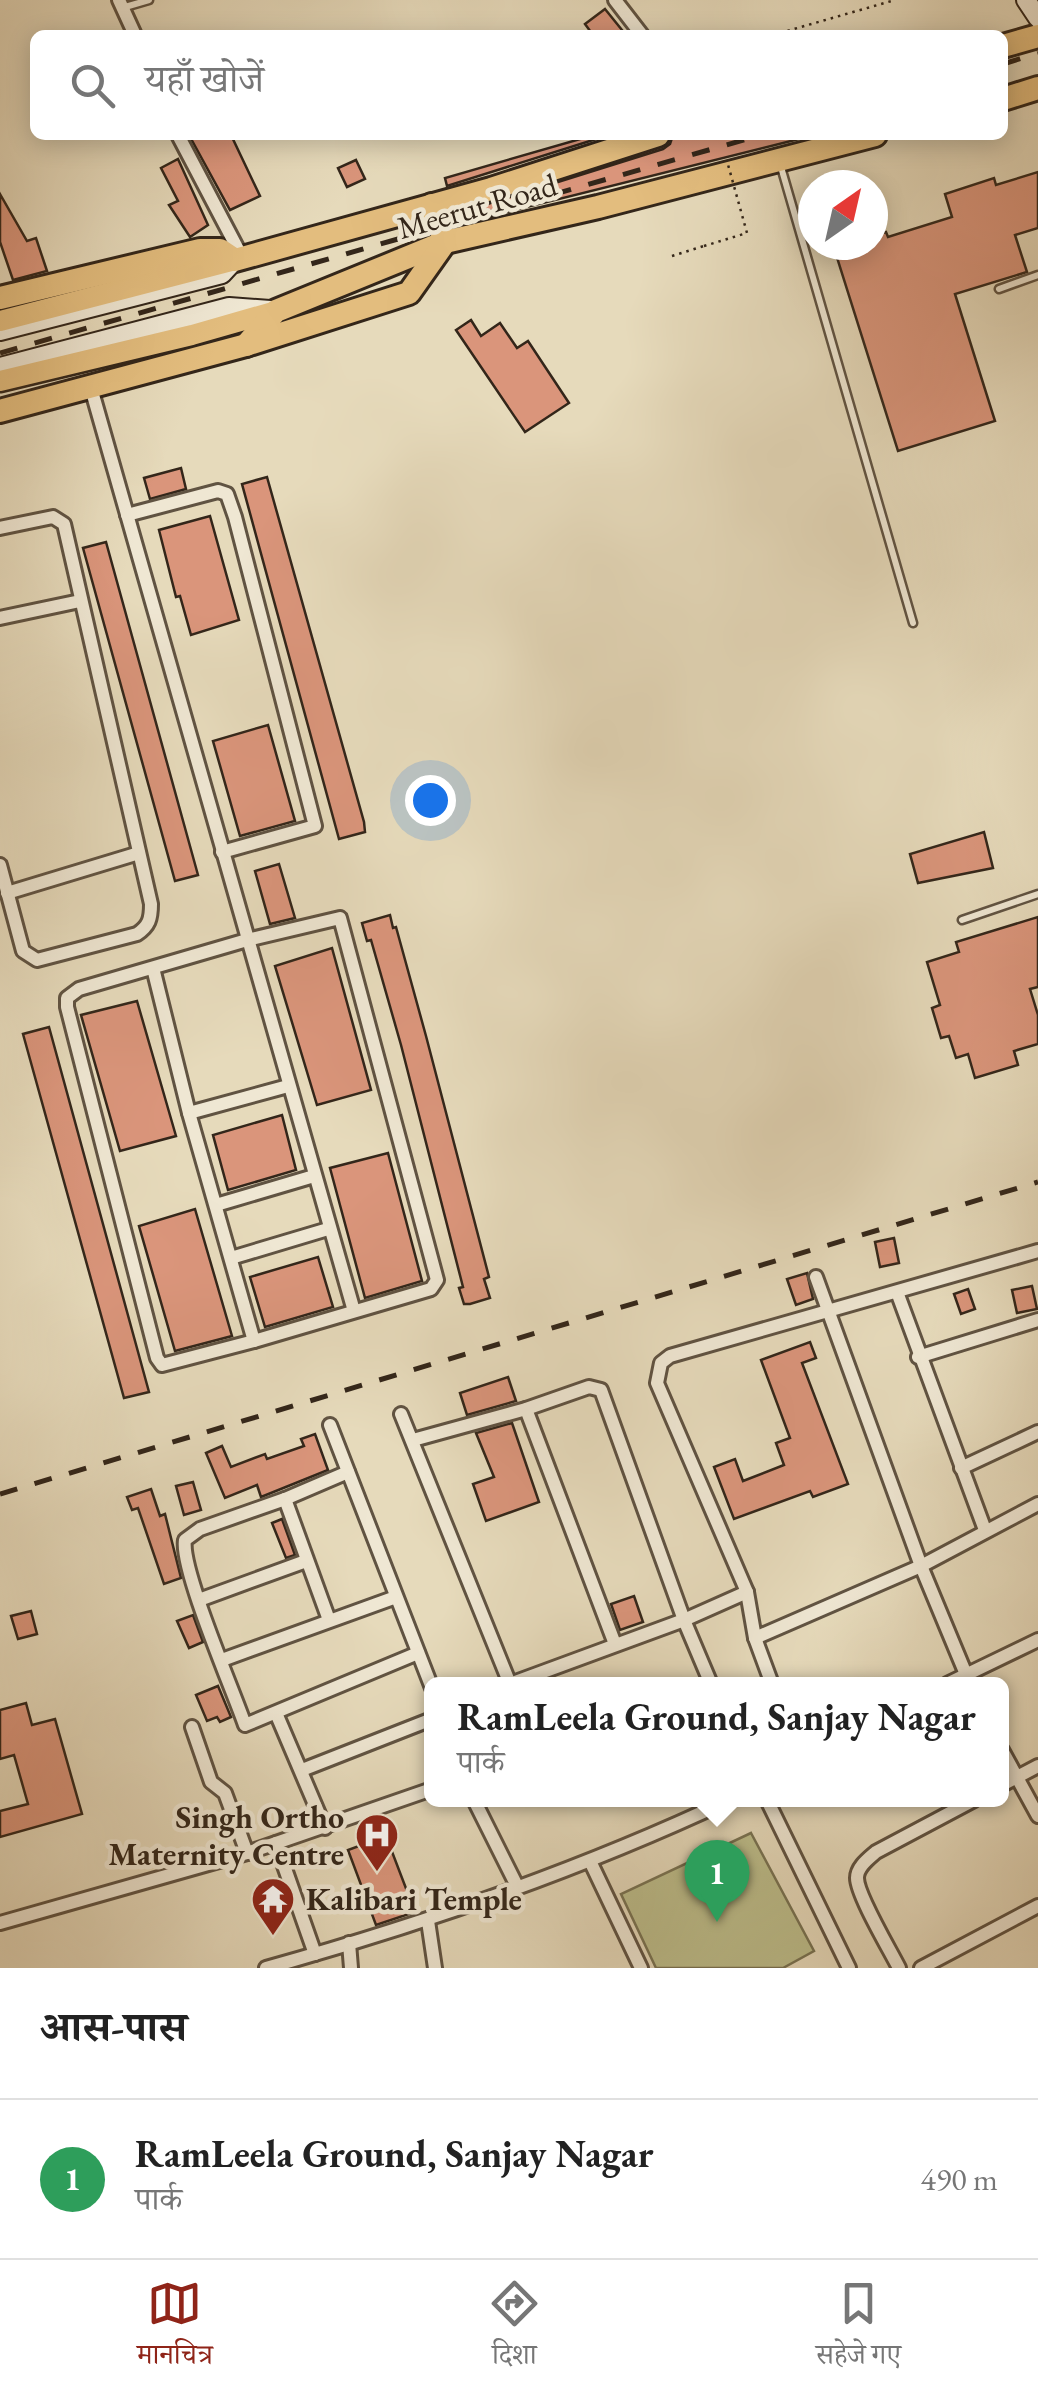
<!DOCTYPE html>
<html lang="hi">
<meta charset="utf-8">
<style>
:root{--surface:#fff;--page:#f6f6f6;--text:#222;--muted:#767676;--line:#e0e0e0;--accent:#8f2418}
body{margin:0;font-family:"EB Garamond","Noto Serif Devanagari",serif;background:var(--page);color:var(--text)}
.compass{position:absolute;left:798px;top:170px;width:90px;height:90px;border-radius:50%;background:var(--surface);box-shadow:0 5px 25px #0003;rotate:34deg}
.you{position:absolute;left:430px;top:800px;width:35px;height:35px;margin:-25px;border:8px solid #fff;border-radius:50%;background:#1a73e8;box-shadow:0 0 0 15px #1a73e833}
.badge{display:grid;place-items:center;width:65px;height:65px;border-radius:50%;background:var(--accent);color:#fff;font-size:32px;font-weight:700}
.pin{position:absolute;translate:-50% -82px;filter:drop-shadow(0 2px 5px #0008)}
.pin::after{content:'';position:absolute;top:52px;width:35px;height:30px;background:inherit;clip-path:polygon(0 0,100% 0,50% 100%)}
.popup{position:absolute;left:424px;top:1677px;width:585px;height:130px;box-sizing:border-box;display:grid;place-content:center;border-radius:15px;background:var(--surface);filter:drop-shadow(0 2px 8px #0005);font-size:32px;white-space:nowrap;color:var(--muted)}
.popup b{font-size:38px;color:var(--text)}
.popup::after{content:'';position:absolute;left:50%;top:100%;margin-left:-20px;border:20px solid transparent;border-top-color:var(--surface)}
.list{margin:0;padding:0;list-style:none}
h2{display:flex;justify-content:space-between;align-items:center;height:130px;margin:0;padding:0 40px;font-size:42px}
h2 small{font-size:32px;font-weight:400;color:var(--muted)}
.list li{display:grid;grid-template-columns:65px 1fr auto;gap:30px;align-items:center;box-sizing:border-box;height:160px;padding:0 40px;border-top:2px solid var(--line)}
.list b{display:block;font-size:38px;white-space:nowrap}
.list p{margin:0;font-size:32px;white-space:nowrap;color:var(--muted)}
.list em{font-size:32px;font-style:normal;color:var(--muted)}
.icon{flex:none;width:55px;height:55px;fill:none;stroke:currentColor;stroke-width:2;stroke-linecap:round;stroke-linejoin:round}
.map{position:relative;flex:none;width:1038px;height:1968px;overflow:hidden}
.search{position:absolute;background:var(--surface);box-shadow:0 5px 25px #0003;left:30px;right:30px;top:30px;height:110px;display:flex;align-items:center;gap:25px;box-sizing:border-box;padding:0 35px;border-radius:15px;color:var(--muted);font-size:38px}
.sheet{height:290px;background:var(--surface)}
nav{display:flex;justify-content:space-around;align-items:center;box-sizing:border-box;height:140px;border-top:2px solid var(--line);background:var(--surface);font-size:28px;color:var(--muted)}
nav a{display:grid;justify-items:center;gap:5px}
nav .on{color:var(--accent)}
.map>svg:first-child{display:block}
</style>
<div class="map">
<svg width="1038" height="1968" viewBox="0 0 1038 1968">
<rect width="100%" height="100%" fill="#e6dabb"/>
<filter id="stains"><feTurbulence type="fractalNoise" baseFrequency=".002" numOctaves="4"/><feColorMatrix values="0 0 0 0 .2 0 0 0 0 .09 0 0 0 0 .02 0 0 0 .5 -.17"/></filter>
<radialGradient id="worn" r=".72"><stop offset=".6" stop-color="#630" stop-opacity="0"/><stop offset="1" stop-color="#630" stop-opacity=".3"/></radialGradient>
<path fill="#bcbd8b" stroke="#787252" stroke-width="2.5" d="M751 1833 814 1951 783 1968H656L621 1894Z"/>
<g fill="#da957b" stroke="#33261a" stroke-width="2.5">
<path d="M605 9 626 35H593L585 24Z"/>
<path d="M189 135H231L260 196 230 210Z"/>
<path d="M594 135H609L447 186 445 178Z"/>
<path d="M673 135H803V138L459 224 456 214 663 149 670 144Z"/>
<path d="M178 159 208 225 190 237 169 205 178 201 161 168Z"/>
<path d="M356 160 365 179 347 187 338 168Z"/>
<path d="M1038 172V228L1015 235 1027 272 955 294 995 421 898 451 834 248 873 245V236L886 232 888 237 952 217 945 194 994 178 996 185Z"/>
<path d="M0 194 27 241 36 238 47 271 13 280 0 242Z"/>
<path d="M471 320 481 336 500 323 517 348 528 341 569 403 525 432 456 330Z"/>
<path d="M181 468 186 489 150 499 144 478Z"/>
<path d="M267 477 364 822 365 832 339 839 242 484Z"/>
<path d="M210 516 239 620 191 635 180 596 176 597 159 530Z"/>
<path d="M106 542 198 875 175 881 83 548Z"/>
<path d="M268 725 295 821 240 836 213 741Z"/>
<path d="M984 832 993 868 918 883 910 854Z"/>
<path d="M279 864 295 918 270 924 255 871Z"/>
<path d="M390 915 393 928 396 927 426 1036 489 1277 484 1279 490 1298 470 1304H464L459 1288 463 1287 401 1045 371 940 367 941 362 923Z"/>
<path d="M1038 917V987L1030 989 1038 1015V1044L1014 1051 1018 1065 975 1078 968 1054 956 1058 949 1036 941 1038 932 1008 940 1005 927 962 959 952 956 942Z"/>
<path d="M332 948 371 1090 317 1105 275 966Z"/>
<path d="M137 1001 176 1136 120 1151 81 1015Z"/>
<path d="M49 1027 149 1392 124 1398 23 1034Z"/>
<path d="M282 1115 296 1170 228 1190 213 1135Z"/>
<path d="M388 1153 422 1281 365 1298 330 1168Z"/>
<path d="M195 1209 232 1336 175 1351 139 1226Z"/>
<path d="M894 1238 899 1263 880 1267 875 1242Z"/>
<path d="M318 1257 333 1307 265 1327 250 1277Z"/>
<path d="M807 1273 813 1299 796 1305 787 1279Z"/>
<path d="M1032 1286 1037 1309 1017 1313 1012 1290Z"/>
<path d="M968 1289 975 1309 961 1314 954 1294Z"/>
<path d="M810 1342 816 1358 802 1363 848 1484 813 1497 810 1491 734 1519 714 1467 735 1459 743 1481 784 1465 776 1443 790 1438 761 1360Z"/>
<path d="M508 1377 516 1401 467 1415 460 1393Z"/>
<path d="M512 1423 539 1502 486 1521 473 1484 494 1477 476 1433Z"/>
<path d="M315 1434 328 1470 261 1497 257 1485 225 1498 206 1453 222 1446 231 1467 265 1454 267 1459 304 1446 301 1439Z"/>
<path d="M193 1482 201 1510 184 1515 176 1486Z"/>
<path d="M151 1489 160 1516 165 1514 181 1578 164 1584 138 1508 132 1510 127 1497Z"/>
<path d="M282 1519 295 1555 286 1558 272 1523Z"/>
<path d="M634 1596 643 1622 620 1630 611 1604Z"/>
<path d="M31 1611 37 1634 18 1639 11 1616Z"/>
<path d="M193 1615 203 1642 189 1648 177 1621Z"/>
<path d="M218 1686 231 1717 220 1722 217 1717 207 1721 196 1695Z"/>
<path d="M26 1703 32 1725 55 1719 82 1814 0 1837V1811L28 1804 14 1755 0 1759V1710Z"/>
<path d="M386 1836 415 1912 376 1925 348 1850Z"/>
</g>
<g fill="none" stroke-linecap="round" stroke-linejoin="round">
<g stroke="#605342" stroke-width="11">
<g id="lane">
<path d="M125 7 149 0"/>
<path d="M781 167 913 623"/>
<path d="M999 289 1038 275"/>
<path d="M962 920 1038 894"/>
</g>
</g>
<g stroke="#605342" stroke-width="18">
<g id="street">
<path d="M119 0 135 35"/>
<path d="M615 0 642 35"/>
<path d="M178 135 242 257"/>
<path d="M91 388 354 1311"/>
<path d="M127 515 218 491 227 494 235 517 315 826 222 852"/>
<path d="M0 528 53 517 64 524 151 904C151 919 149 926 137 934L37 960 23 951 0 865"/>
<path d="M0 618 80 601"/>
<path d="M7 893 139 853"/>
<path d="M340 918 437 1280 431 1289 254 1341 162 1365 157 1358 67 1007V998L79 989 247 940Z"/>
<path d="M153 968 189 1113 254 1341"/>
<path d="M189 1113 288 1086"/>
<path d="M216 1205 314 1176"/>
<path d="M231 1258 328 1229"/>
<path d="M816 1277 921 1566 970 1684"/>
<path d="M897 1292 985 1530"/>
<path d="M918 1357 1038 1320"/>
<path d="M526 1409 615 1644"/>
<path d="M401 1414 510 1684"/>
<path d="M330 1425 432 1688"/>
<path d="M413 1440 526 1409 589 1387 601 1390 684 1620 711 1684"/>
<path d="M961 1468 1038 1432"/>
<path d="M348 1472 285 1499 200 1529 185 1540C180 1568 233 1690 245 1725L418 1653"/>
<path d="M285 1499 329 1620"/>
<path d="M199 1600 306 1561"/>
<path d="M755 1638 921 1566 1038 1504"/>
<path d="M222 1660 396 1597"/>
<path d="M510 1684 684 1620 747 1592"/>
<path d="M772 1684 755 1638 747 1592 657 1383 661 1363 670 1356 1038 1251"/>
<path d="M947 1684 1038 1640"/>
<path d="M276 1713 325 1828"/>
<path d="M192 1727 211 1782 225 1793 247 1853"/>
<path d="M1002 1750 1038 1816"/>
<path d="M302 1770 432 1719"/>
<path d="M1002 1785 1038 1766"/>
<path d="M474 1800 517 1886"/>
<path d="M767 1800 849 1968"/>
<path d="M276 1843 315 1954"/>
<path d="M590 1861 641 1968"/>
<path d="M428 1921 435 1968"/>
<path d="M0 1923 247 1853 432 1789"/>
<path d="M349 1943 351 1968"/>
<path d="M266 1968C424 1924 580 1870 729 1800"/>
<path d="M899 1968C890 1950 857 1895 857 1878 857 1867 868 1859 876 1852L974 1800"/>
<path d="M921 1968 1038 1906"/>
</g>
</g>
<g stroke="#33261a" stroke-width="22">
<g id="secondary">
<path d="M1026 0 1038 18"/>
<path d="M0 331 222 274 235 260"/>
<path d="M0 367 229 307 270 310"/>
</g>
</g>
<g stroke="#33261a" stroke-width="25">
<g id="primary">
<path d="M0 321 235 260"/>
<path d="M0 381 192 335 276 311"/>
</g>
</g>
<g stroke="#33261a" stroke-width="28">
<g id="highway">
<path d="M1003 46 1038 36"/>
<path d="M1003 99 1038 88"/>
<path d="M0 298 200 250H220L235 260 491 189 658 135"/>
<path d="M246 345 276 311 445 242 598 207 875 135"/>
<path d="M0 411 246 345 409 293 445 242 432 205"/>
</g>
</g>
<g stroke="#33261a" stroke-width="2.5" stroke-dasharray="2.5 5" stroke-linecap="butt">
<path d="M773 35 895 0"/>
<path d="M672 256 704 246"/>
</g>
<use href="#lane" stroke="#efe7d3" stroke-width="6"/>
<use href="#street" stroke="#efe7d3" stroke-width="12"/>
<use href="#secondary" stroke="#efe7d3" stroke-width="18"/>
<use href="#primary" stroke="#e3bd7e" stroke-width="20"/>
<use href="#highway" stroke="#e3bd7e" stroke-width="22"/>
<g stroke="#33261a" stroke-width="5" stroke-dasharray="18 18" stroke-linecap="butt">
<path d="M1003 64 1038 53"/>
<path d="M0 353 761 135"/>
<path d="M0 1494 1038 1182"/>
</g>
<path stroke="#33261a" stroke-width="2.5" stroke-dasharray="2.5 5" stroke-linecap="butt" d="M704 246 747 233 727 161"/>
</g>
<defs>
<g id="hospital-pin" transform="scale(2.25)"><path d="M0 17L-7.5 6A9.5 9.5 0 1 1 7.5 6Z" fill="#8f2418" stroke="#efe7d3"/><path d="M-5-5h3v3.5h4V-5h3V5h-3V1.5h-4V5h-3Z" fill="#fff"/></g>
<g id="temple-pin" transform="scale(2.25)"><path d="M0 17L-7.5 6A9.5 9.5 0 1 1 7.5 6Z" fill="#8f2418" stroke="#efe7d3"/><path d="M0-6L5-2H3V0L6.5 2.5H4V6H1.5V3h-3V6H-4V2.5H-6.5L-3 0V-2H-5Z" fill="#fff"/></g>
</defs>
<g fill-rule="evenodd">
<use href="#hospital-pin" x="377" y="1835"/>
<use href="#temple-pin" x="273" y="1899"/>
</g>
<g text-anchor="middle" stroke-width="9" stroke-linejoin="round" paint-order="stroke">
<g font-size="32" fill="#33261a" stroke="#efe7d3">
<text transform="translate(477 206) rotate(-16)" y="11">Meerut Road</text>
</g>
<g font-size="32" font-weight="bold" fill="#33261a" stroke="#efe7d3" text-anchor="end">
<text x="344" y="1828">Singh Ortho<tspan x="344" dy="37">Maternity Centre</tspan></text>
<text x="306" y="1910" text-anchor="start">Kalibari Temple</text>
</g>
</g>
<rect width="100%" height="100%" filter="url(#stains)"/>
<rect width="100%" height="100%" fill="url(#worn)"/>
</svg>
<svg class="compass" viewBox="-18 -18 36 36"><path d="M0-13l5 13h-10z" fill="#e53935"/><path d="M0 13l5-13h-10z" fill="#767676"/></svg>
<div class="you"></div>
<div class="pin badge" style="left:717px;top:1922px;background:#2e9e5b">1</div>
<div class="popup"><b>RamLeela Ground, Sanjay Nagar</b>पार्क</div>
<div class="search"><svg class="icon" aria-label="search" viewBox="0 0 24 24"><circle cx="10" cy="10" r="6"/><path d="M15 15l6 6"/></svg>यहाँ खोजें</div>
</div>
<section class="sheet">
<h2>आस-पास<small></small></h2>
<ul class="list">
<li><span class="badge" style="background:#2e9e5b">1</span><div><b>RamLeela Ground, Sanjay Nagar</b><p>पार्क</p></div><em>490 m</em></li>
</ul>
</section>
<nav>
<a class="on"><svg class="icon" aria-label="map" viewBox="0 0 24 24"><path d="M3 6l6-2 6 2 6-2v14l-6 2-6-2-6 2zM9 4v14M15 6v14"/></svg>मानचित्र</a>
<a><svg class="icon" aria-label="directions" viewBox="0 0 24 24"><path d="M12 3l9 9-9 9-9-9zM9 14v-3h6M13 9l2 2-2 2"/></svg>दिशा</a>
<a><svg class="icon" aria-label="saved" viewBox="0 0 24 24"><path d="M7 4h10v16l-5-4-5 4z"/></svg>सहेजे गए</a>
</nav>
